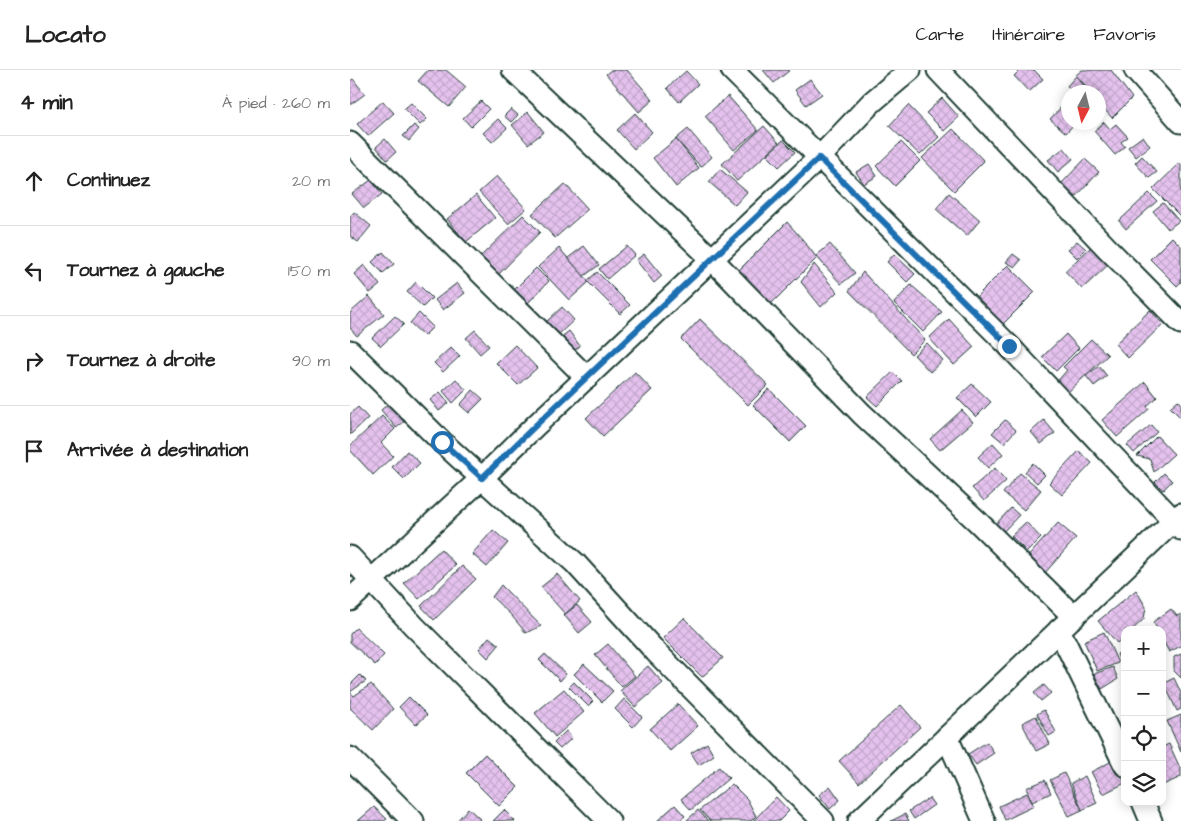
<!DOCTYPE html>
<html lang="fr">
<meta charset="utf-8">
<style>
:root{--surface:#fff;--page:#f6f6f6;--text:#222;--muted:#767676;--line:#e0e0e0}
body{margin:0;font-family:"Architects Daughter",sans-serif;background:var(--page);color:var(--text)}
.controls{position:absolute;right:15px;bottom:15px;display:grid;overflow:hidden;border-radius:10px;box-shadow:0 2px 12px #0003}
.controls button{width:45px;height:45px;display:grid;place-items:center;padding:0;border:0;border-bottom:1px solid var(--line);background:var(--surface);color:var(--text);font:25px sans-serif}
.compass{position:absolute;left:711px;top:15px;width:45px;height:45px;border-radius:50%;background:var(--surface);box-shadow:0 2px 12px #0003;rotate:187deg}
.stop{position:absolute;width:15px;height:15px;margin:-11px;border:4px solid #1f6fb2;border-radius:50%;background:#fff}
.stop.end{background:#1f6fb2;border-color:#fff;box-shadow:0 1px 5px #0008}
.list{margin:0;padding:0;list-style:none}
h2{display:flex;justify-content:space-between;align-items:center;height:65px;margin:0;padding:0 20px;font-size:21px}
h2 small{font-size:16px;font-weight:400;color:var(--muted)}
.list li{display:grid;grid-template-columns:32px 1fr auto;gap:15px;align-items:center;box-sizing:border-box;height:90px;padding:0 20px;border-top:1px solid var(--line)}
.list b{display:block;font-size:19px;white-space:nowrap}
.list em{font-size:16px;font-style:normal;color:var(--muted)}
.icon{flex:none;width:28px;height:28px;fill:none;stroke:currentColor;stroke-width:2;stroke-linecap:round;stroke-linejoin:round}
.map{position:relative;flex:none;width:831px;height:751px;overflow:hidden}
header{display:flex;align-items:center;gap:30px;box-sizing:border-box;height:70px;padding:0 25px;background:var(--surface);border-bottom:1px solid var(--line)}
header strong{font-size:24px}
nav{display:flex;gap:28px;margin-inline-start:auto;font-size:18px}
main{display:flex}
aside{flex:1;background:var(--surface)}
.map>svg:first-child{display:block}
</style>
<header>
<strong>Locato</strong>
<nav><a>Carte</a><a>Itinéraire</a><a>Favoris</a></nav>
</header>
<main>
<aside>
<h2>4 min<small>À pied · 260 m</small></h2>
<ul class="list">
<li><svg class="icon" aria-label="ahead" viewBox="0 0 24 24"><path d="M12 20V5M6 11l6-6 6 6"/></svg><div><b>Continuez</b></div><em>20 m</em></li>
<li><svg class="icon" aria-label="left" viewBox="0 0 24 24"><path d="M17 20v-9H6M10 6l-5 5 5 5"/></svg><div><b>Tournez à gauche</b></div><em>150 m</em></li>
<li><svg class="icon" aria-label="right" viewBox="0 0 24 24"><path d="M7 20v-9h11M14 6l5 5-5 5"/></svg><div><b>Tournez à droite</b></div><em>90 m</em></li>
<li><svg class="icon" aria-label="arrive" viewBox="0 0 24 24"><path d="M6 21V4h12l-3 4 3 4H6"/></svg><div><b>Arrivée à destination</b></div></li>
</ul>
</aside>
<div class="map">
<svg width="831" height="751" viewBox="0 0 831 751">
<defs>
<pattern id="building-cross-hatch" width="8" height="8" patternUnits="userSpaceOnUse" patternTransform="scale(1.25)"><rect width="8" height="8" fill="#e5c2ee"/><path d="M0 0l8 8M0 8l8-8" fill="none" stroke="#c4a8cd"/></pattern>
</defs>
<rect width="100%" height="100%" fill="#fff"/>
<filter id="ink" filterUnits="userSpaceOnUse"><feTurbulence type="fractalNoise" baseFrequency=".02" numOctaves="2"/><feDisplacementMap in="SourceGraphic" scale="10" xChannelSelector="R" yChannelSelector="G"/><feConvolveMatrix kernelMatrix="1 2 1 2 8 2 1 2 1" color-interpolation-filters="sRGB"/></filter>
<g filter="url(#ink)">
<g fill="url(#building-cross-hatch)" stroke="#1f3d34">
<path d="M78 0H96L116 17 99 37 68 11Z"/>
<path d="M261 0H277L303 30 289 42 256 4Z"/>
<path d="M413 0H440L424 13Z"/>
<path d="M670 0H684L693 9 679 22 664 6Z"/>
<path d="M732 0H761L782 28 762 48 748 32V22H741L726 5Z"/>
<path d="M336 1 348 14 329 32 317 18Z"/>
<path d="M726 6 739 22H724L717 16Z"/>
<path d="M3 9 15 24 0 35V11Z"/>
<path d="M460 9 472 24 456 35 445 20Z"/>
<path d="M378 26 408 60 384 80 355 46Z"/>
<path d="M592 28 609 47 594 61 576 43Z"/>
<path d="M33 31 44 43 18 66 7 54Z"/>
<path d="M131 31 139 39 121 57 113 48Z"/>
<path d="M61 33 77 49 70 55 54 39Z"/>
<path d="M715 33 718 36V52H726L716 63 700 49Z"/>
<path d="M558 35 589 67 570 85 539 56Z"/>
<path d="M161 39 168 45 161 52 154 46Z"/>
<path d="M178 42 194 62 178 74 162 55Z"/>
<path d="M285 43 302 62 284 79 267 60Z"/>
<path d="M148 49 157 58 142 72 133 63Z"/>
<path d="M754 52 760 59 766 54 778 67 771 72 775 77 765 85 744 61Z"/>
<path d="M64 55 69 59 59 71 53 66Z"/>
<path d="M414 56 429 73 387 111 372 94Z"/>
<path d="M338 59 362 87 351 97 326 69Z"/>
<path d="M603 59 634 91 604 121 572 88Z"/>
<path d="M793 66 800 76 786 87 778 77Z"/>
<path d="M35 69 46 82 37 90 26 77Z"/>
<path d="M326 69 349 98 326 117 303 88Z"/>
<path d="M433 70 445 82 429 97 417 85Z"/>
<path d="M551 72 570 91 545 116 526 96Z"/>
<path d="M714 78 723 89 708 102 698 90Z"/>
<path d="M792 86 807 102 799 108 785 93Z"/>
<path d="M735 89 749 102 726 127 711 114Z"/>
<path d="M830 93 831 95V147L803 119Z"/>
<path d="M519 94 527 106 514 114 506 102Z"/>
<path d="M370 99 397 122 385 135 359 112Z"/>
<path d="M147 106 176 139 158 154 129 122Z"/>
<path d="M21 110 32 124 14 138 2 124Z"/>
<path d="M215 114 238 139 205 168 182 144Z"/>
<path d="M599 123 630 150 617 166 586 139Z"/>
<path d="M799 123 807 131 776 159 769 151Z"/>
<path d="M126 125 145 148 116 172 97 149Z"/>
<path d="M813 133 829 151 818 159 803 141Z"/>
<path d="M4 142 21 156 8 172 0 166V147Z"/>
<path d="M173 145 190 162 148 205 130 187Z"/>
<path d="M437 152 453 170 467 188 417 238 384 205Z"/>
<path d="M822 167 831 176V212L827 216 800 189Z"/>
<path d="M727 171 736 179 727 188 718 179Z"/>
<path d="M480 174 505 203 491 214 466 186Z"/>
<path d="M234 176 249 195 233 207 218 188Z"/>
<path d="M277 176 285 185 257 209 249 199Z"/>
<path d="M741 177 758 195 732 219 715 201Z"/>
<path d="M209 178 239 212 219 230 188 197Z"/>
<path d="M33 182 44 194 33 203 22 192Z"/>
<path d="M294 184 312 206 304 213 286 190Z"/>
<path d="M544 184 565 204 557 212 537 192Z"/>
<path d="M663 184 671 190 665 197 656 192Z"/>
<path d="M464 194 487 222 471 237 451 212Z"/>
<path d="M14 195 30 215 20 223 4 204Z"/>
<path d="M658 195 685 222 651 256 624 229Z"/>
<path d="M186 198 199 211 178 233 164 220Z"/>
<path d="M247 202 280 235 270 244 237 211Z"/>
<path d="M513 202 575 270 561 284 499 221Z"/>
<path d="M66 212 82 228 73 237 57 222Z"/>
<path d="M107 213 115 223 93 240 85 230Z"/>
<path d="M561 215 592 242 573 262 544 233Z"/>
<path d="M19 226 34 244 7 266 0 258V243Z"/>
<path d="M212 237 224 250 208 265 196 252Z"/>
<path d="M800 240 813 254 778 288 765 274Z"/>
<path d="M69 243 83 257 74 266 60 253Z"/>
<path d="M45 246 54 254 31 276 22 268Z"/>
<path d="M350 249 418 315 398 335 331 269Z"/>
<path d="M599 249 624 277 604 295 579 268Z"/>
<path d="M125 260 139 276 130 284 116 268Z"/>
<path d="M219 261 230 276 216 287 205 272Z"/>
<path d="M716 264 729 278 706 301 692 287Z"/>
<path d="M741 269 758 285 717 323 705 314 717 300 713 297Z"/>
<path d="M577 273 593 290 580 302 564 285Z"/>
<path d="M165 275 187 298 168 315 146 293Z"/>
<path d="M101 277 110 286 93 302 84 293Z"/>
<path d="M749 296 757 306 744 316 736 306Z"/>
<path d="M285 302 302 320 253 366 236 348Z"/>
<path d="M543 302 552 311 527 336 517 327Z"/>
<path d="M106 309 116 320 103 333 93 321Z"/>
<path d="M795 312 807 327 797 336 799 339 767 367 752 350Z"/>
<path d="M622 314 641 332 626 347 607 328Z"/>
<path d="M419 319 456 356 440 372 403 335Z"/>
<path d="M123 320 133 329 119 343 110 335Z"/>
<path d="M90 322 99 333 89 341 80 330Z"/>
<path d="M828 330 831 333V348L820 337Z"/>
<path d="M39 333 54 352 46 358 31 340Z"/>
<path d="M8 337 18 348 0 365V344Z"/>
<path d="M612 340 623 352 590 380 580 369Z"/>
<path d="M32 346 45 359 31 373 43 386 23 405 0 380V376Z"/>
<path d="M655 350 666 360 654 373 642 363Z"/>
<path d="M694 350 705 363 691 374 681 362Z"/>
<path d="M801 355 807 362 784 383 777 375Z"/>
<path d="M807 366 824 384 804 402 800 389 787 386Z"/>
<path d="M643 373 653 384 638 398 628 387Z"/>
<path d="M57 381 70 393 54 409 42 397Z"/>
<path d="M729 381 742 393 712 425 699 413Z"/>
<path d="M683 393 695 405 687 413 675 402Z"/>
<path d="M645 398 656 411 634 431 622 418Z"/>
<path d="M670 403 691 420 674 440 653 423Z"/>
<path d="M814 403 822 411 813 420 805 412Z"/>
<path d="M661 438 669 445 651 464 643 457Z"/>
<path d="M676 452 691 468 677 482 661 466Z"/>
<path d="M708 453 726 468 693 505 675 490Z"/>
<path d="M143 460 158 473 137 497 122 484Z"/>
<path d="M91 479 106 495 69 529 54 513Z"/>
<path d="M112 496 126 509 84 550 71 536Z"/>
<path d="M207 504 230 531 215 544 191 517Z"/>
<path d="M151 515 191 556 176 563 161 545 142 527Z"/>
<path d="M786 520 796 537 794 549 782 560H775V566L767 573 748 551Z"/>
<path d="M227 535 242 552 229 563 214 545Z"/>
<path d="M821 539 827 546 831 544V576L819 582 812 569V560H808L803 552Z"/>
<path d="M334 548 373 588 352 607 313 568Z"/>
<path d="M6 558 34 585 25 595 0 572V564Z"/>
<path d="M754 562 768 593 747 601 734 571Z"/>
<path d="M139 567 149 575 138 588 129 579Z"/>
<path d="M258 574 285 606 272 617 245 585Z"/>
<path d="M775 580V604L767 584Z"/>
<path d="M195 584 216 604 210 611 189 590Z"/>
<path d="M831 584V608L824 601V587Z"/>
<path d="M234 594 263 621 252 632 224 604Z"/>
<path d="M298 596 313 613 285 637 270 621Z"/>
<path d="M763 597 768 609 752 619 744 604Z"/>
<path d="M10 605 16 611 0 622 4 626 21 614 43 639 23 660 0 638V615Z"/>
<path d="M824 608 831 623V639L827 641 814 613Z"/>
<path d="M224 612 243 631 238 636 219 617Z"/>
<path d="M694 615 701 623 691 631 684 623Z"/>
<path d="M214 619 234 642 205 667 185 643Z"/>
<path d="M59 627 77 645 66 655 49 637Z"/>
<path d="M274 629 292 647 283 657 265 639Z"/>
<path d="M328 634 348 656 320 681 300 659Z"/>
<path d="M551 635 570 657 509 713 489 691Z"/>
<path d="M694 640 706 662 699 666 687 644Z"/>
<path d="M831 645V682L817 651Z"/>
<path d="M686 646 700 674 686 681 672 653Z"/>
<path d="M216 661 222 668 210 679 204 673Z"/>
<path d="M637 672 644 683 626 695 618 684Z"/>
<path d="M357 673 364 685 349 695 341 683Z"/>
<path d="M819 674 831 700V707L813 715 812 677Z"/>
<path d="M135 684 168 717 149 736 116 703Z"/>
<path d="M764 690 775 713 753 724 741 702Z"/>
<path d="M369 697 379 708 341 740 331 729Z"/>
<path d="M714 703 732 740 719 746 700 710Z"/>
<path d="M735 706 747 733 732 740 721 713Z"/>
<path d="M695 710 701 723 682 732 676 718Z"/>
<path d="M382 714 397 729 406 746 401 751H360L350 740Z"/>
<path d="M480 716 490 730 480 739 469 725Z"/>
<path d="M677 723 684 736 655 750 649 736Z"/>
<path d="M426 727 439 741 429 751H403Z"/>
<path d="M579 728 584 735 564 749 559 741Z"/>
<path d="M325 735 335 746 329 751H307Z"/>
<path d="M24 737 37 749 34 751H8Z"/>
<path d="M118 738 130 749 128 751H107Z"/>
<path d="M154 740 165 751H143Z"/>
<path d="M348 740 358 751H336Z"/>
<path d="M555 744 559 751H541Z"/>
</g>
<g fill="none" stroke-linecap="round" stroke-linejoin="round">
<g stroke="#1f3d34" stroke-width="25">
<g id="minor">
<path d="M163 0 362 189 512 344 627 451 724 547"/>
<path d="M382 0 659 276 824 451 831 459"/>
<path d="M588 0 757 178 831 253"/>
<path d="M785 0 831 52"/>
<path d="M0 73 237 308"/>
<path d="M0 281 92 372 225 493 306 582 473 751"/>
<path d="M0 487 64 556 259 751"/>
<path d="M0 530 132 408 185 356 469 88 522 32 560 0"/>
<path d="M709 560 775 695"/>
<path d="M597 667 634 751"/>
<path d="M0 688 63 751"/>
<path d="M793 732 801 751"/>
<path d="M509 751 831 444"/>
</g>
</g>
<use href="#minor" stroke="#fff" stroke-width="21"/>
</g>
</g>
<g fill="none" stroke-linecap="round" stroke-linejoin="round" filter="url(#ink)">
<path stroke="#1f6fb2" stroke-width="6" d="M92 372 132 408 185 356 469 88 659 276"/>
</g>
</svg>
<div class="controls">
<button>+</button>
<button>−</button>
<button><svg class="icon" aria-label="locate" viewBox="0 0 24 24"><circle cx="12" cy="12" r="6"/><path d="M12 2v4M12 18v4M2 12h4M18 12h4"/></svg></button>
<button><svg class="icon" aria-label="layers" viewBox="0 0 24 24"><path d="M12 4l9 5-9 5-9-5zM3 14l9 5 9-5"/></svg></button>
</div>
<svg class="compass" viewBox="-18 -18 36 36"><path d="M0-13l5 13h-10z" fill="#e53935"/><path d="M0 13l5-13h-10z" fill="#767676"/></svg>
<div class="stop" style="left:92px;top:372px"></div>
<div class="stop end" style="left:659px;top:276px"></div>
</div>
</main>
